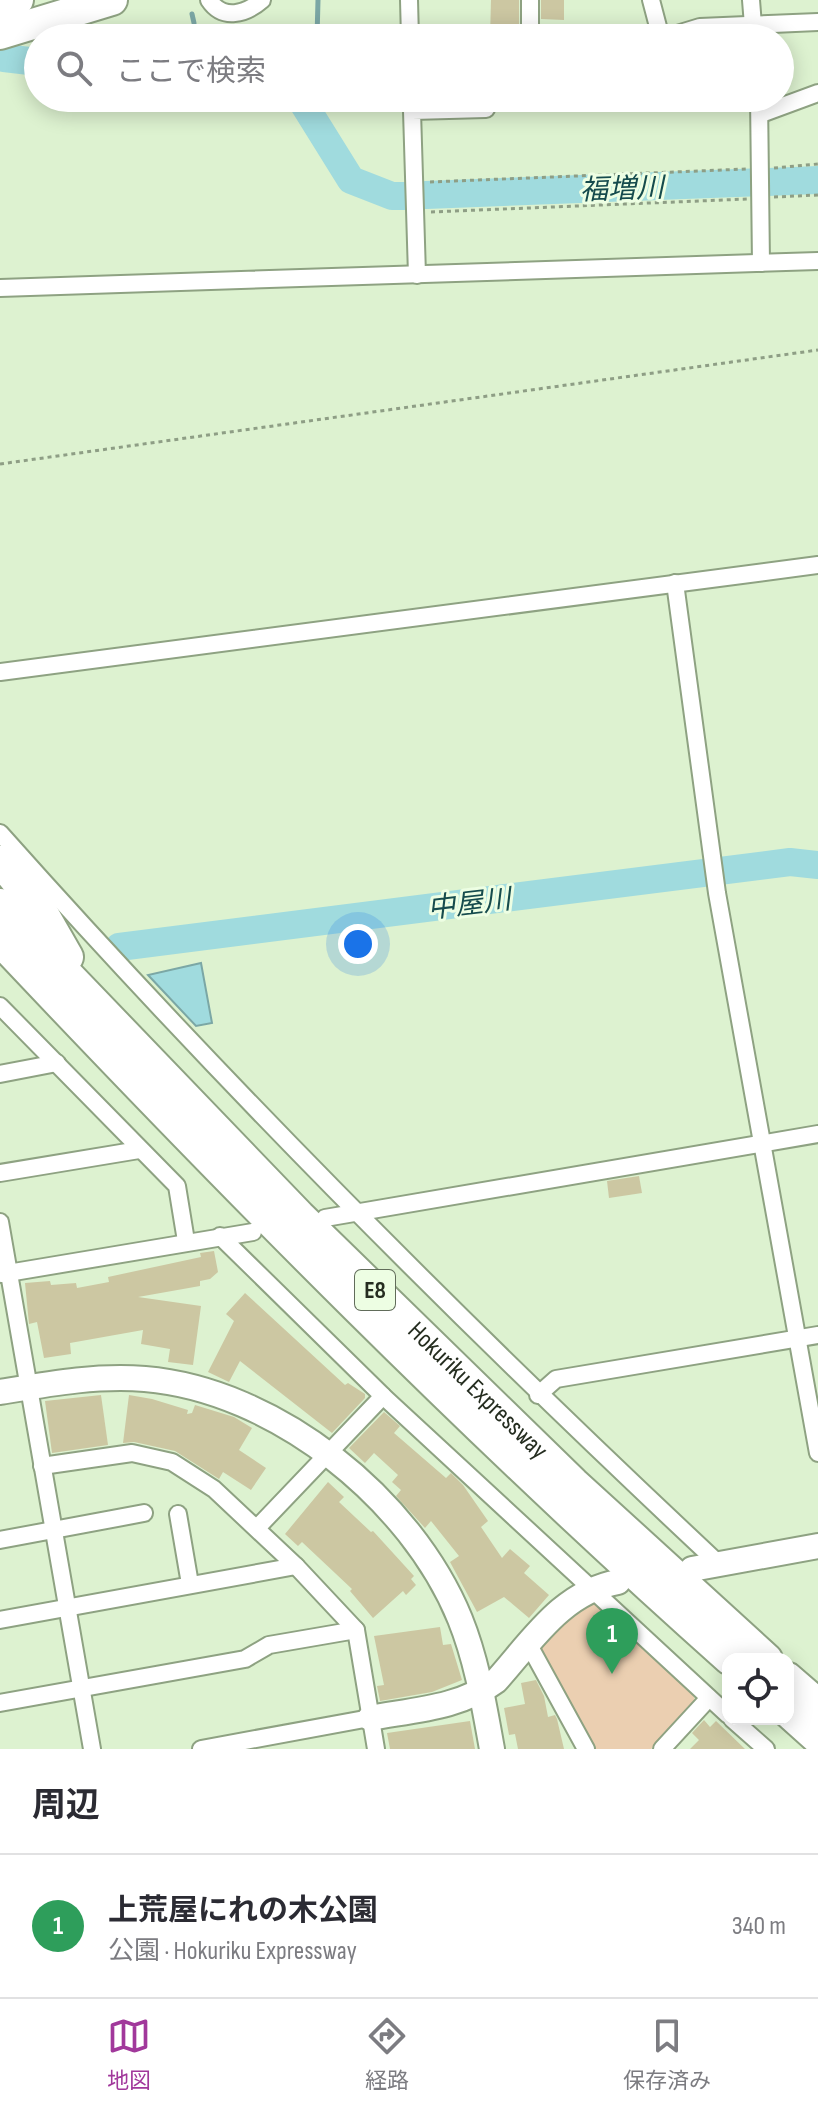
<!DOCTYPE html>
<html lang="ja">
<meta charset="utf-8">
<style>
:root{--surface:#fff;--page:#f7f7f7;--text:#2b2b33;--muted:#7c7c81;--line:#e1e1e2;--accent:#a1389b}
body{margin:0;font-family:"Sofia Sans Condensed","Noto Sans JP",sans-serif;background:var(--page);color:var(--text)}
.controls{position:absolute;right:24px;bottom:24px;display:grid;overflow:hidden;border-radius:16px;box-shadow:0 4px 20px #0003}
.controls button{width:72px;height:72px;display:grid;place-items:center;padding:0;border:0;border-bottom:2px solid var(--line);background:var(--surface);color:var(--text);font:40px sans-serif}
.you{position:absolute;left:358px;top:944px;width:28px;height:28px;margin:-20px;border:6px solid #fff;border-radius:50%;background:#1a73e8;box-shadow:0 0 0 12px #1a73e833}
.badge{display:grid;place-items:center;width:52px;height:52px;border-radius:50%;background:var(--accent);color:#fff;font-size:26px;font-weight:700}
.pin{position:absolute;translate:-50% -66px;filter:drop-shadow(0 2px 4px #0008)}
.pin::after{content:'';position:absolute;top:42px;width:28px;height:24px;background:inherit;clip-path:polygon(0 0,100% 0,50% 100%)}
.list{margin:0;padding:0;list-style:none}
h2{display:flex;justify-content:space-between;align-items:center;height:104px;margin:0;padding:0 32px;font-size:34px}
h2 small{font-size:26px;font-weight:400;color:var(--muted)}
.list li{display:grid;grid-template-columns:52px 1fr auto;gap:24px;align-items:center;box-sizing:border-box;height:144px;padding:0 32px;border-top:2px solid var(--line)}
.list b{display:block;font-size:30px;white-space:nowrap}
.list p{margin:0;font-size:26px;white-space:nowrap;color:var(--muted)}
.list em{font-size:26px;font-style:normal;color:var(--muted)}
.icon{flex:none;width:44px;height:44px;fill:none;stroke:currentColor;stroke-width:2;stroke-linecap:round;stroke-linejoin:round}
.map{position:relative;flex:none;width:818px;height:1749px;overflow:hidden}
.search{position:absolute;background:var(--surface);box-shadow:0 4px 20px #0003;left:24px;right:24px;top:24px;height:88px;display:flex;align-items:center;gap:20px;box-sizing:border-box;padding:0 28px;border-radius:44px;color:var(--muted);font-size:30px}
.sheet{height:248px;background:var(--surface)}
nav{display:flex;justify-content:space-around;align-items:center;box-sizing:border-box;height:112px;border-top:2px solid var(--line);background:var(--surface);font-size:22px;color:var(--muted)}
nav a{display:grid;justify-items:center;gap:4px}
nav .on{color:var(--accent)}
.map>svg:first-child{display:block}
</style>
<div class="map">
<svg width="818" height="1749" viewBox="0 0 818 1749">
<rect width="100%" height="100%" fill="#ddf2d0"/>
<path fill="#ebcfb1" d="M580 1602H593L693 1694 695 1701 651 1749H594L541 1653 542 1643Z"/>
<path fill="#a0dbde" stroke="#7ba7a5" stroke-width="2" d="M201 963 212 1023 196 1026 148 975Z"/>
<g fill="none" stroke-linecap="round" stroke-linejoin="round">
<g stroke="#7ba7a5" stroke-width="5">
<path d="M192 14 194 23"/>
<path d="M317 38 318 0"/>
</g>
<g stroke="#a0dbde" stroke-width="28">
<path d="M4 58 38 62"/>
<path d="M300 98 351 180 392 196H405"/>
<path d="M426 195 818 180"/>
<path d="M119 947 790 862 818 865"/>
</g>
</g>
<g fill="#ccc7a2">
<path d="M491 0H519V36L490 38Z"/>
<path d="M541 0H564V20L541 19Z"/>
<path d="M639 1176 642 1193 609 1198 607 1181Z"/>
<path d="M214 1251 218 1272 210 1279 200 1281V1286L138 1297 201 1306 193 1365 168 1362 170 1349 141 1344 143 1330 70 1343 71 1354 44 1358 37 1322 29 1324 25 1283 50 1281 51 1285 76 1283 77 1288 109 1282 108 1277 201 1257 200 1253Z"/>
<path d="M245 1293 345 1385 348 1383 365 1394V1398L332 1433 240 1361 229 1382 208 1372 234 1321 226 1314Z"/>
<path d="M101 1395 108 1445 52 1453 45 1401Z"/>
<path d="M129 1395 152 1399 188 1410 187 1414 192 1413 195 1405 234 1417 252 1428 239 1450 266 1468 251 1490 223 1472 219 1479 175 1451 134 1442 123 1443Z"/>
<path d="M384 1412 400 1426 394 1433 446 1478 451 1473 463 1485 488 1521 481 1527 502 1558 510 1549 530 1566 524 1573 549 1595 529 1618 504 1597 477 1612 450 1562 459 1556 431 1521 425 1528 396 1496 401 1490 392 1482 398 1475 374 1453 365 1463 349 1448Z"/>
<path d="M328 1482 344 1497 339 1502 371 1532 373 1531 414 1576 411 1579 416 1585 406 1595 403 1591 373 1618 350 1591 352 1589 302 1542 298 1546 285 1534Z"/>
<path d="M440 1627 443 1645 451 1644 462 1680 432 1692 380 1701 377 1686 384 1685 374 1636Z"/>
<path d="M536 1680 544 1696 548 1717 555 1715 557 1719 564 1749H518L515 1734 509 1735 504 1708 525 1704 521 1683Z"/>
<path d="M704 1720 710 1727 716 1721 745 1749H690L699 1740 692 1733Z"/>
<path d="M470 1721 475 1749H390L387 1733Z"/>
</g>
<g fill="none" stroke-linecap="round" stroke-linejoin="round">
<g stroke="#8ea282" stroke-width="20">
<g id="street">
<path d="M209 0C223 21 246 14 262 0"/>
<path d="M409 0 410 38"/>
<path d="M651 0 661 38"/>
<path d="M751 0 754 38"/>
<path d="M530 38V0"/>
<path d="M664 38 700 27 818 22"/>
<path d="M759 98 761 263"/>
<path d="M761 114 818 93"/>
<path d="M417 275 412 111 486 109V98"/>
<path d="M0 288 818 261"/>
<path d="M675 583 717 893 818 1453"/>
<path d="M0 672 818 565"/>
<path d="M0 833C227 1088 469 1330 718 1563"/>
<path d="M0 1006 177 1186 186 1241"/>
<path d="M0 1074 57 1063"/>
<path d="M0 1173 139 1150"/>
<path d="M325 1218 818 1134"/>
<path d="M0 1222 92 1749"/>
<path d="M220 1236 383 1396 728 1715"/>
<path d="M2 1274 253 1232"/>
<path d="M538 1395 556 1379 818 1335"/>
<path d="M42 1466 132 1453 172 1462 214 1489 296 1566 356 1630 376 1749"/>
<path d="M178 1514 190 1584"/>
<path d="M257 1528 383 1396"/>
<path d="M0 1540 144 1513"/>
<path d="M0 1620 296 1566"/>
<path d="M529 1645 586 1749"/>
<path d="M0 1703 245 1659 269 1645 356 1630"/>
<path d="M732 1719 766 1749"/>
<path d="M201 1749 370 1718"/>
<path d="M662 1749 709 1698"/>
</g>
</g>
<g stroke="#8ea282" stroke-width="28">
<g id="secondary">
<path d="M0 1392C48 1384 96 1375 145 1379 276 1390 411 1499 460 1619 477 1661 484 1705 492 1749"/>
<path d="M692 1569 818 1546"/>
<path d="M370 1718C413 1710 460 1708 496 1681 532 1641 562 1592 618 1582"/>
</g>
</g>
<g stroke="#8ea282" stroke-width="34">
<g id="highway">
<path d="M0 6 18 0"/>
<path d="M0 34 112 0"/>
<path d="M0 861 44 915 68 957"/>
<path id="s1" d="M0 904 300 1216 574 1483 767 1659"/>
<path d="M0 941C234 1189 474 1432 729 1659"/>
<path d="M788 1678 818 1704"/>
<path d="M788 1712 818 1739"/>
</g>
</g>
<g stroke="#8e9e85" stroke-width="3" stroke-dasharray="4 4" stroke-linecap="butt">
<path d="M774 168 818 164"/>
<path d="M430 182 746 169"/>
<path d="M774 197 818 195"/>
<path d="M431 212 747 199"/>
<path d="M0 464 818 350"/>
</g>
<use href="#street" stroke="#fff" stroke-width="16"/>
<use href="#secondary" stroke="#fff" stroke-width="24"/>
<use href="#highway" stroke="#fff" stroke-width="30"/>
</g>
<g text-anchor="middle" stroke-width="6" stroke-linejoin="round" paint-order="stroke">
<rect fill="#edfee3" stroke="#616c5a" stroke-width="2" x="355" y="1270" width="40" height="40" rx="6"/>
<g font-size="24" font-weight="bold" fill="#252d20">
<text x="375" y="1298">E8</text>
</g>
<g font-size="26" fill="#252d20" stroke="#edfee3">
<text dy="9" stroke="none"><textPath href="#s1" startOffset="682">Hokuriku Expressway</textPath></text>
</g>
<g font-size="28" font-style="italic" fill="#154b4d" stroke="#edfee3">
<text transform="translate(622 188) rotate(-2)" y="10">福増川</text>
<text transform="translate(469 903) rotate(-7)" y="10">中屋川</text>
</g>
</g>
</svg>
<div class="controls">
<button><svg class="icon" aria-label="locate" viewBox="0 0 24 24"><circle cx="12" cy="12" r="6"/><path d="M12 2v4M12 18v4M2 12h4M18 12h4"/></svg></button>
</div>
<div class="you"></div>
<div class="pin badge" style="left:612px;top:1674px;background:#2e9e5b">1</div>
<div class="search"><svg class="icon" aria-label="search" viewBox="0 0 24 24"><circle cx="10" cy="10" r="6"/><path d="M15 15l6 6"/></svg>ここで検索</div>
</div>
<section class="sheet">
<h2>周辺<small></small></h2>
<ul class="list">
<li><span class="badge" style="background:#2e9e5b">1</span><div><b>上荒屋にれの木公園</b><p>公園 · Hokuriku Expressway</p></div><em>340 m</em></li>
</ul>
</section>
<nav>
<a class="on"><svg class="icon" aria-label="map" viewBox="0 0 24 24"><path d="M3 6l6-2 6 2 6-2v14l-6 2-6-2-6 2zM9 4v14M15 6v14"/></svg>地図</a>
<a><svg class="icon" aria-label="directions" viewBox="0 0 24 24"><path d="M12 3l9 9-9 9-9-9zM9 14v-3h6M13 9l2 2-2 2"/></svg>経路</a>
<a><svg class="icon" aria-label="saved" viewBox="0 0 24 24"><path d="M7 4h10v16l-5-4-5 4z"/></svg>保存済み</a>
</nav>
